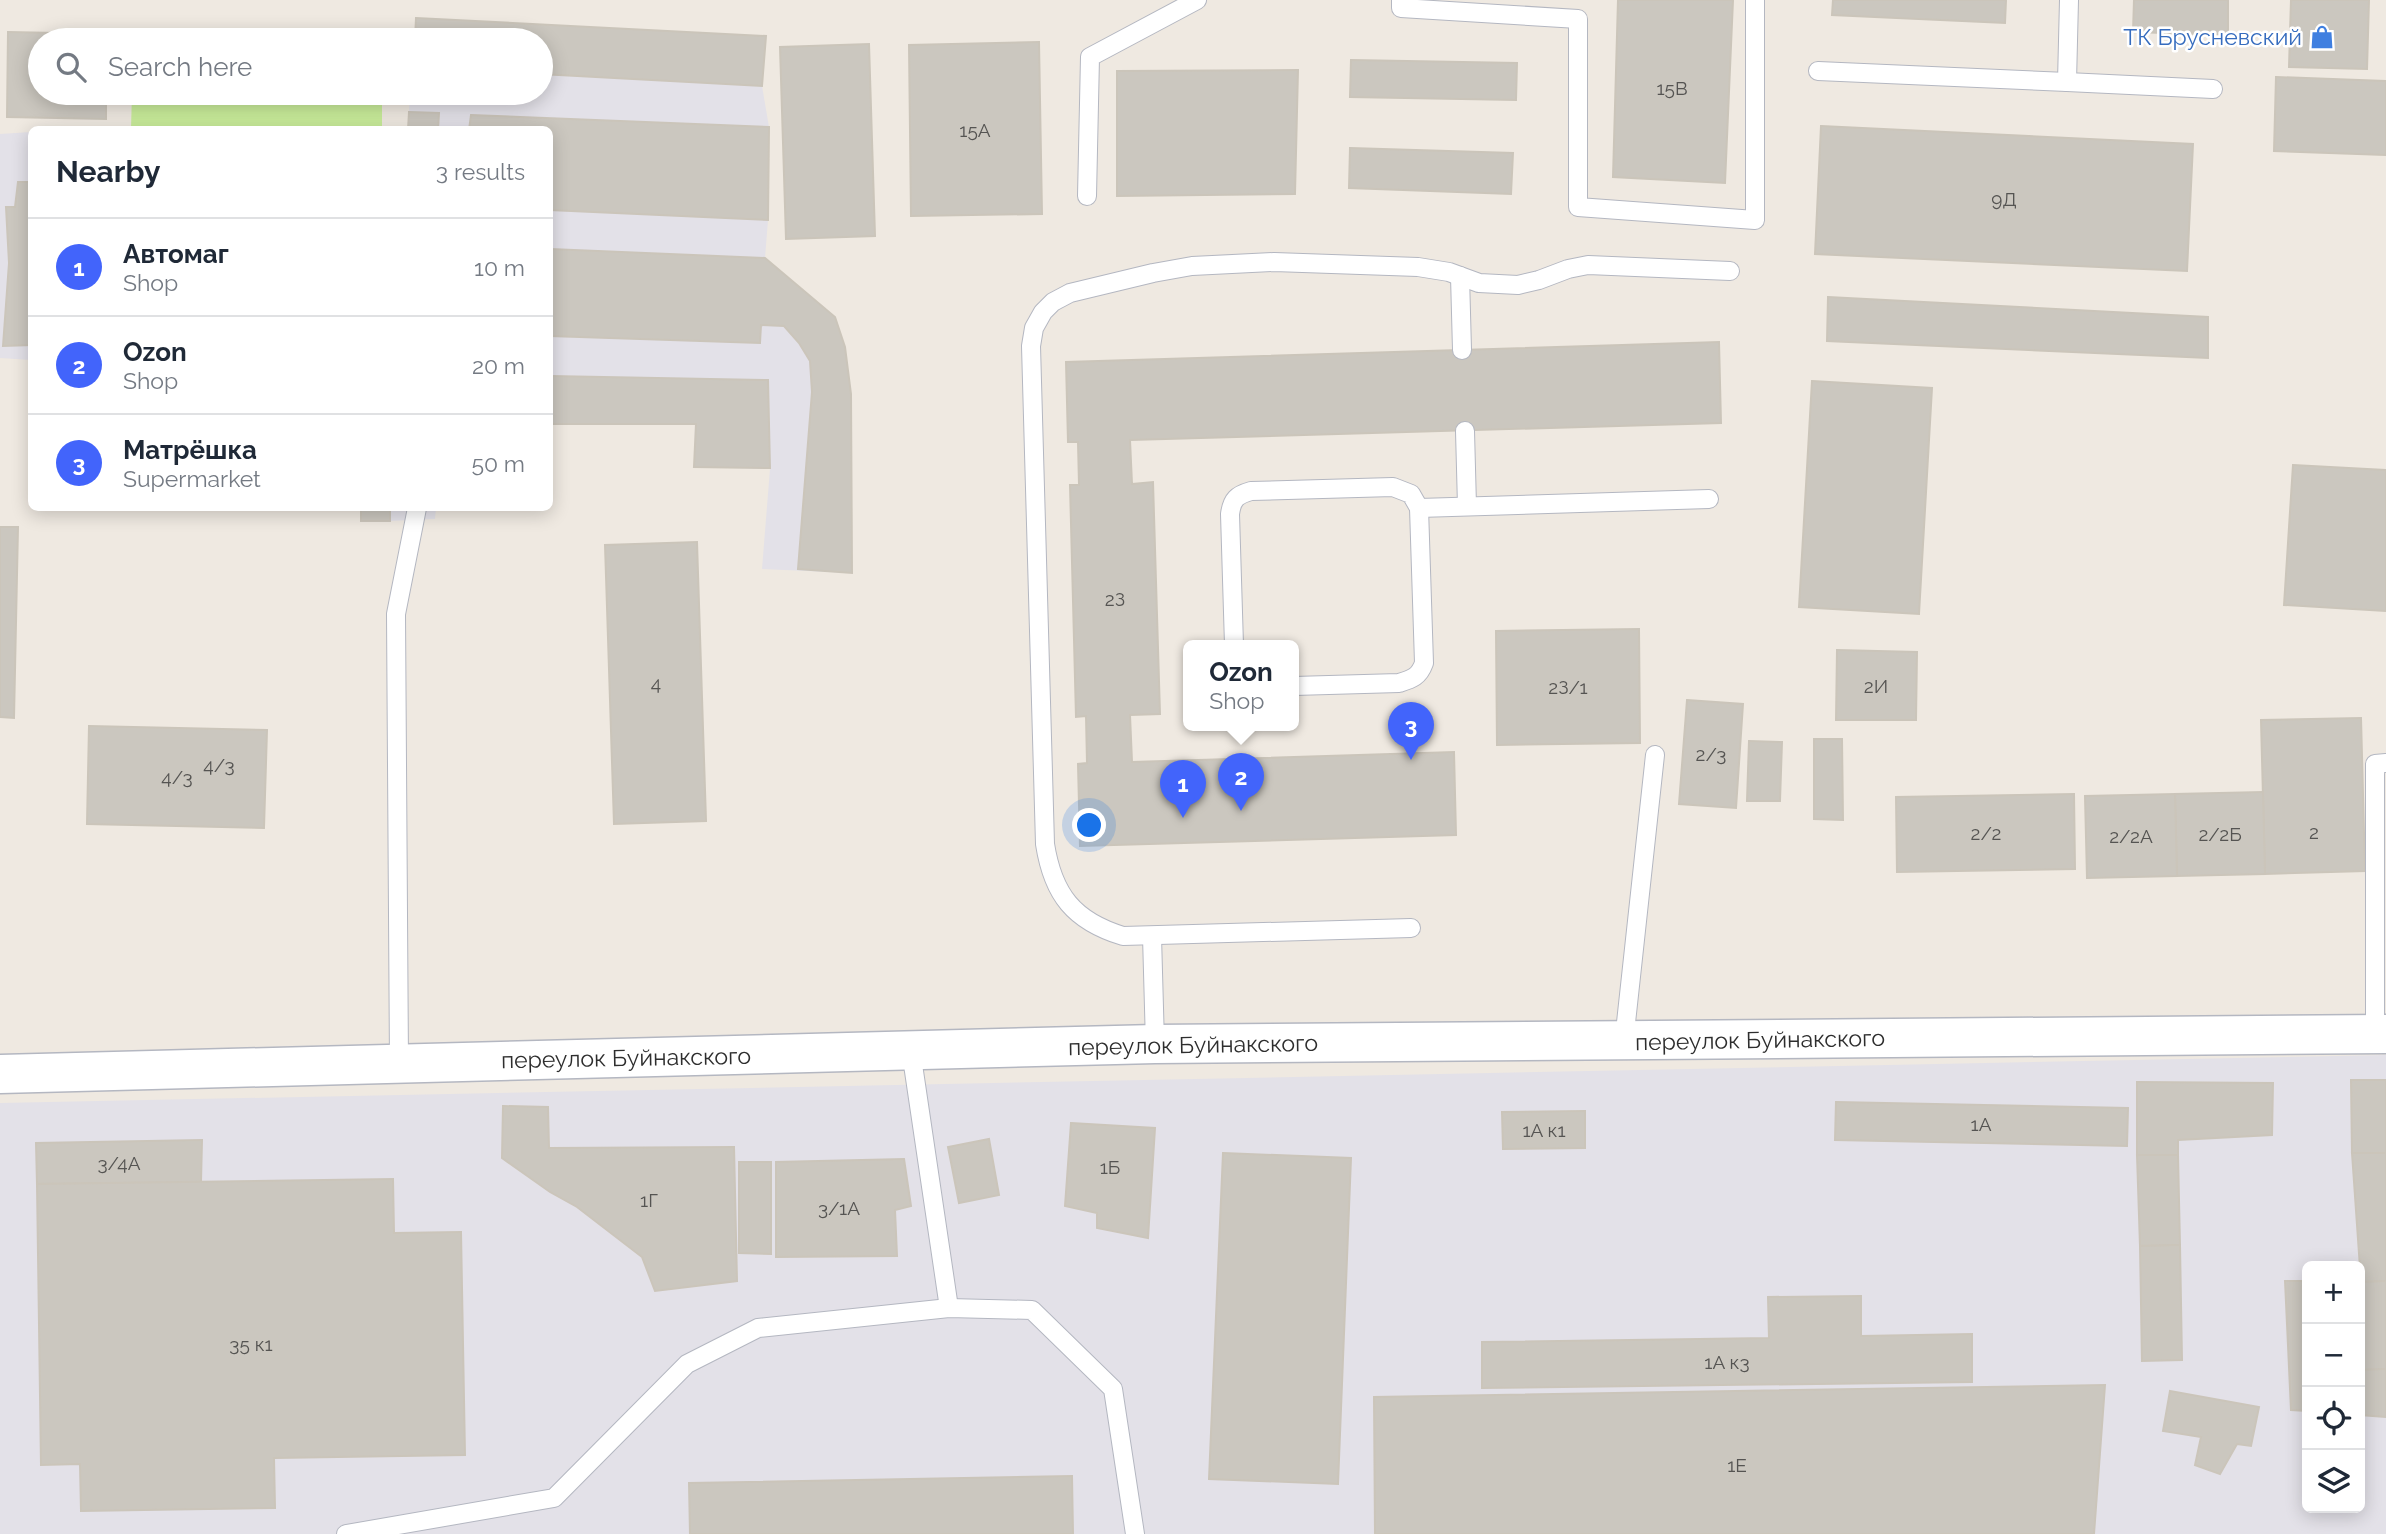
<!DOCTYPE html>
<meta charset="utf-8">
<style>
:root{--surface:#fff;--page:#f2f2f3;--text:#1f2937;--muted:#747a83;--line:#e0e1e3;--accent:#4264fb}
body{margin:0;font-family:Raleway,sans-serif;background:var(--page);color:var(--text)}
.controls{position:absolute;right:21px;bottom:21px;display:grid;overflow:hidden;border-radius:10px;box-shadow:0 4px 18px #0003}
.controls button{width:63px;height:63px;display:grid;place-items:center;padding:0;border:0;border-bottom:2px solid var(--line);background:var(--surface);color:var(--text);font:35px sans-serif}
.you{position:absolute;left:1090px;top:826px;width:24px;height:24px;margin:-18px;border:5px solid #fff;border-radius:50%;background:#1a73e8;box-shadow:0 0 0 10px #1a73e833}
.badge{display:grid;place-items:center;width:46px;height:46px;border-radius:50%;background:var(--accent);color:#fff;font-size:23px;font-weight:700}
.pin{position:absolute;translate:-50% -58px;filter:drop-shadow(0 2px 4px #0008)}
.pin::after{content:'';position:absolute;top:37px;width:24px;height:21px;background:inherit;clip-path:polygon(0 0,100% 0,50% 100%)}
.popup{position:absolute;left:1183px;top:640px;width:116px;height:91px;box-sizing:border-box;display:grid;place-content:center;border-radius:10px;background:var(--surface);filter:drop-shadow(0 2px 5px #0005);font-size:23px;white-space:nowrap;color:var(--muted)}
.popup b{font-size:26px;color:var(--text)}
.popup::after{content:'';position:absolute;left:50%;top:100%;margin-left:-14px;border:14px solid transparent;border-top-color:var(--surface)}
.list{margin:0;padding:0;list-style:none}
h2{display:flex;justify-content:space-between;align-items:center;height:91px;margin:0;padding:0 28px;font-size:30px}
h2 small{font-size:23px;font-weight:400;color:var(--muted)}
.list li{display:grid;grid-template-columns:46px 1fr auto;gap:21px;align-items:center;box-sizing:border-box;height:98px;padding:0 28px;border-top:2px solid var(--line)}
.list b{display:block;font-size:26px;white-space:nowrap}
.list p{margin:0;font-size:23px;white-space:nowrap;color:var(--muted)}
.list em{font-size:23px;font-style:normal;color:var(--muted)}
.icon{flex:none;width:38px;height:38px;fill:none;stroke:currentColor;stroke-width:2;stroke-linecap:round;stroke-linejoin:round}
.map{position:relative;flex:none;width:2386px;height:1534px;overflow:hidden}
.search{position:absolute;background:var(--surface);box-shadow:0 4px 18px #0003;left:28px;top:28px;width:525px;height:77px;display:flex;align-items:center;gap:18px;box-sizing:border-box;padding:0 24px;border-radius:38px;color:var(--muted);font-size:26px}
.panel{position:absolute;background:var(--surface);box-shadow:0 4px 18px #0003;left:28px;top:126px;width:525px;height:385px;border-radius:10px}
.map>svg:first-child{display:block}
</style>
<div class="map">
<svg width="2386" height="1534" viewBox="0 0 2386 1534">
<rect width="100%" height="100%" fill="#efe9e1"/>
<g fill="#e3e1e8" fill-rule="evenodd">
<path d="M416 18 766 36 762 86 769 127 768 220 765 258 835 317 845 347 851 395 852 573 762 569 770 469 694 467 695 424H550V130H408L410 93H541V40H415Z"/>
<path d="M31 132V360L0 358V134Z"/>
<path d="M361 508H436L435 519 390 521H361Z"/>
<path d="M2386 1055V1534H0V1103ZM2307 1266H2360V1508H2307Z"/>
</g>
<g fill="#c9ec9a">
<path d="M133 28 383 31V40H133Z"/>
<path d="M132 93H382V129H131Z"/>
</g>
<g fill="#cbc7bf" stroke="#cbc5ba" stroke-width="2">
<path d="M1618 0H1733L1725 183 1613 177Z"/>
<path d="M1833 0H2006L2005 23 1832 15Z"/>
<path d="M2134 0H2228V35L2133 32Z"/>
<path d="M2291 0H2369L2367 69 2289 67Z"/>
<path d="M416 18 766 36 762 86 541 74V40H415Z"/>
<path d="M8 32 107 34V40H40V93H106V119L7 117Z"/>
<path d="M1039 42 1042 214 911 216 909 45Z"/>
<path d="M869 44 875 236 786 239 780 47Z"/>
<path d="M1351 60 1517 63 1516 100 1350 97Z"/>
<path d="M1298 70 1295 194 1117 196V71Z"/>
<path d="M2276 77 2386 81V155L2274 151Z"/>
<path d="M409 112 439 113 438 130H408Z"/>
<path d="M471 115 769 127 768 220 550 210V130H469Z"/>
<path d="M1821 126 2193 144 2187 271 1815 254Z"/>
<path d="M1350 148 1513 153 1511 194 1349 188Z"/>
<path d="M18 182H32V345L3 346 9 263 6 207H15Z"/>
<path d="M550 249 765 258 835 317 845 347 851 394 852 573 798 569 812 392 810 361 799 343 784 326 761 325 760 343 550 336Z"/>
<path d="M1828 297 2208 317V358L1827 341Z"/>
<path d="M1719 342 1721 423 1130 440 1132 484 1153 482 1160 714 1130 715 1132 762 1454 752 1456 835 1080 846 1078 764 1087 763 1086 716 1076 717 1070 485H1079L1078 442H1068L1066 362Z"/>
<path d="M550 376 768 380 770 468 694 467 696 424H550Z"/>
<path d="M1812 381 1932 388 1919 614 1799 607Z"/>
<path d="M2293 465 2386 470V611L2284 605Z"/>
<rect x="361" y="508" width="29" height="13"/>
<path d="M0 527H18L14 718 0 717Z"/>
<path d="M697 542 706 821 614 824 605 545Z"/>
<path d="M1639 629 1640 743 1497 745 1496 631Z"/>
<path d="M1837 650 1917 652 1916 720H1836Z"/>
<path d="M1687 700 1743 704 1736 808 1679 804Z"/>
<path d="M2361 718 2365 871 2265 874 2261 720Z"/>
<path d="M89 726 267 730 264 828 87 824Z"/>
<path d="M1814 739H1842L1843 820 1814 819Z"/>
<path d="M1749 741 1782 742 1780 801H1747Z"/>
<path d="M2263 792 2265 874 2177 876 2175 794Z"/>
<path d="M2074 794 2075 869 1897 872 1896 797Z"/>
<path d="M2175 794 2177 876 2087 878 2085 796Z"/>
<path d="M2351 1080H2386V1153H2352Z"/>
<path d="M2137 1082 2273 1083 2272 1135 2178 1140V1155H2137Z"/>
<path d="M1836 1102 2128 1108 2127 1146 1835 1140Z"/>
<path d="M503 1106 548 1107 549 1148 734 1147 737 1281 655 1291 642 1257 577 1207 550 1192 502 1158Z"/>
<path d="M1585 1111V1148L1503 1149 1502 1112Z"/>
<path d="M1071 1123 1155 1128 1148 1238 1097 1228V1213L1065 1206Z"/>
<path d="M989 1139 999 1195 959 1203 948 1147Z"/>
<path d="M202 1140 201 1182 37 1184 36 1143Z"/>
<path d="M1223 1153 1351 1158 1338 1484 1209 1479Z"/>
<path d="M2352 1153H2386V1281L2361 1282Z"/>
<path d="M2137 1155H2178L2180 1245 2140 1246Z"/>
<path d="M904 1159 911 1206 895 1210 897 1256 776 1257V1162Z"/>
<path d="M739 1162H771V1254L739 1253Z"/>
<path d="M393 1179 394 1233 461 1232 465 1455 274 1458 275 1508 81 1511 80 1464 41 1465 37 1184Z"/>
<path d="M2180 1245 2182 1360 2142 1361 2140 1246Z"/>
<path d="M2285 1281H2307V1411L2291 1410Z"/>
<path d="M2386 1281V1369L2363 1370 2361 1282Z"/>
<path d="M2360 1282 2363 1370 2386 1369V1417L2360 1415Z"/>
<path d="M1861 1296V1336L1972 1334V1382L1482 1388V1342L1769 1338 1768 1297Z"/>
<path d="M2105 1385 2094 1534H1375L1374 1397Z"/>
<path d="M2170 1391 2259 1407 2251 1446 2237 1444 2220 1474 2195 1465 2201 1437 2163 1431Z"/>
<path d="M1072 1476 1073 1534H690L689 1483Z"/>
</g>
<g fill="none" stroke-linecap="round" stroke-linejoin="round">
<g stroke="#b4b7c1" stroke-width="20">
<g id="service">
<path d="M1401 0V8L1578 19V207L1755 220V0"/>
<path d="M2069 0 2067 82 2213 89"/>
<path d="M1818 71 2067 82"/>
<path d="M1087 196 1090 57 1197 0"/>
<path d="M1460 276 1462 350"/>
<path d="M1465 431 1467 506"/>
<path d="M1419 508 1709 499"/>
<path d="M1234 645 1230 514C1232 499 1237 495 1251 491L1393 487 1411 494 1419 508 1424 663C1419 677 1412 679 1399 683L1294 686"/>
<path d="M1411 928 1123 936C1074 921 1053 895 1045 844L1031 346 1034 328 1043 312 1053 302 1070 293 1153 273 1192 266 1274 262 1418 267 1449 272 1479 283 1518 285 1539 280 1568 269 1588 265 1730 271"/>
<path d="M1152 936 1155 1044"/>
<path d="M2375 1034V764L2386 763"/>
<path d="M1624 1041 1655 755"/>
<path d="M911 1051 949 1308"/>
<path d="M399 1064 396 614 417 508"/>
<path d="M346 1534 554 1498 687 1364 758 1328 949 1308 1032 1310 1113 1389 1135 1534"/>
</g>
</g>
<g stroke="#b4b7c1" stroke-width="41">
<path id="tertiary" d="M0 1074 1155 1044 2386 1034"/>
</g>
<use href="#service" stroke="#fff" stroke-width="18"/>
<use href="#tertiary" stroke="#fff" stroke-width="38"/>
</g>
<defs>
<g id="shop-bare" transform="scale(1.89)"><path d="M-5-2.5h2.3a2.7 3.5 0 0 1 5.4 0H5L5.5 6h-11ZM-1.5-2.5h3a1.5 2.3 0 0 0-3 0Z" fill="#3f7fe0" stroke="#fff" stroke-width="2.5" paint-order="stroke"/></g>
</defs>
<g fill-rule="evenodd">
<use href="#shop-bare" x="2322" y="37"/>
</g>
<g text-anchor="middle" stroke-width="5" stroke-linejoin="round" paint-order="stroke">
<g font-size="19" fill="#555452">
<text x="1672" y="95">15В</text>
<text x="975" y="137">15А</text>
<text x="2004" y="206">9Д</text>
<text x="1115" y="606">2З</text>
<text x="656" y="690">4</text>
<text x="1876" y="693">2И</text>
<text x="1568" y="694">2З/1</text>
<text x="1711" y="761">2/3</text>
<text x="219" y="772">4/3</text>
<text x="177" y="784">4/3</text>
<text x="2314" y="839">2</text>
<text x="1986" y="840">2/2</text>
<text x="2220" y="841">2/2Б</text>
<text x="2131" y="843">2/2А</text>
<text x="1981" y="1131">1А</text>
<text x="1544" y="1137">1А к1</text>
<text x="119" y="1170">3/4А</text>
<text x="1110" y="1174">1Б</text>
<text x="649" y="1207">1Г</text>
<text x="839" y="1215">3/1А</text>
<text x="251" y="1351">35 к1</text>
<text x="1727" y="1369">1А к3</text>
<text x="1737" y="1472">1Е</text>
</g>
<g font-size="23" fill="#366cbe" stroke="#fff" text-anchor="end">
<text x="2302" y="45">ТК Брусневский</text>
</g>
<g font-size="23" fill="#2e2e2e" stroke="#fff">
<text transform="translate(1760 1040) rotate(-1)" y="8">переулок Буйнакского</text>
<text transform="translate(1193 1045) rotate(-1)" y="8">переулок Буйнакского</text>
<text transform="translate(626 1058) rotate(-1)" y="8">переулок Буйнакского</text>
</g>
</g>
</svg>
<div class="controls">
<button>+</button>
<button>−</button>
<button><svg class="icon" aria-label="locate" viewBox="0 0 24 24"><circle cx="12" cy="12" r="6"/><path d="M12 2v4M12 18v4M2 12h4M18 12h4"/></svg></button>
<button><svg class="icon" aria-label="layers" viewBox="0 0 24 24"><path d="M12 4l9 5-9 5-9-5zM3 14l9 5 9-5"/></svg></button>
</div>
<div class="you"></div>
<div class="pin badge" style="left:1183px;top:818px">1</div>
<div class="pin badge" style="left:1241px;top:811px">2</div>
<div class="popup"><b>Ozon</b>Shop</div>
<div class="pin badge" style="left:1411px;top:760px">3</div>
<div class="search"><svg class="icon" aria-label="search" viewBox="0 0 24 24"><circle cx="10" cy="10" r="6"/><path d="M15 15l6 6"/></svg>Search here</div>
<section class="panel">
<h2>Nearby<small>3 results</small></h2>
<ul class="list">
<li><span class="badge">1</span><div><b>Автомаг</b><p>Shop</p></div><em>10 m</em></li>
<li><span class="badge">2</span><div><b>Ozon</b><p>Shop</p></div><em>20 m</em></li>
<li><span class="badge">3</span><div><b>Матрёшка</b><p>Supermarket</p></div><em>50 m</em></li>
</ul>
</section>
</div>
